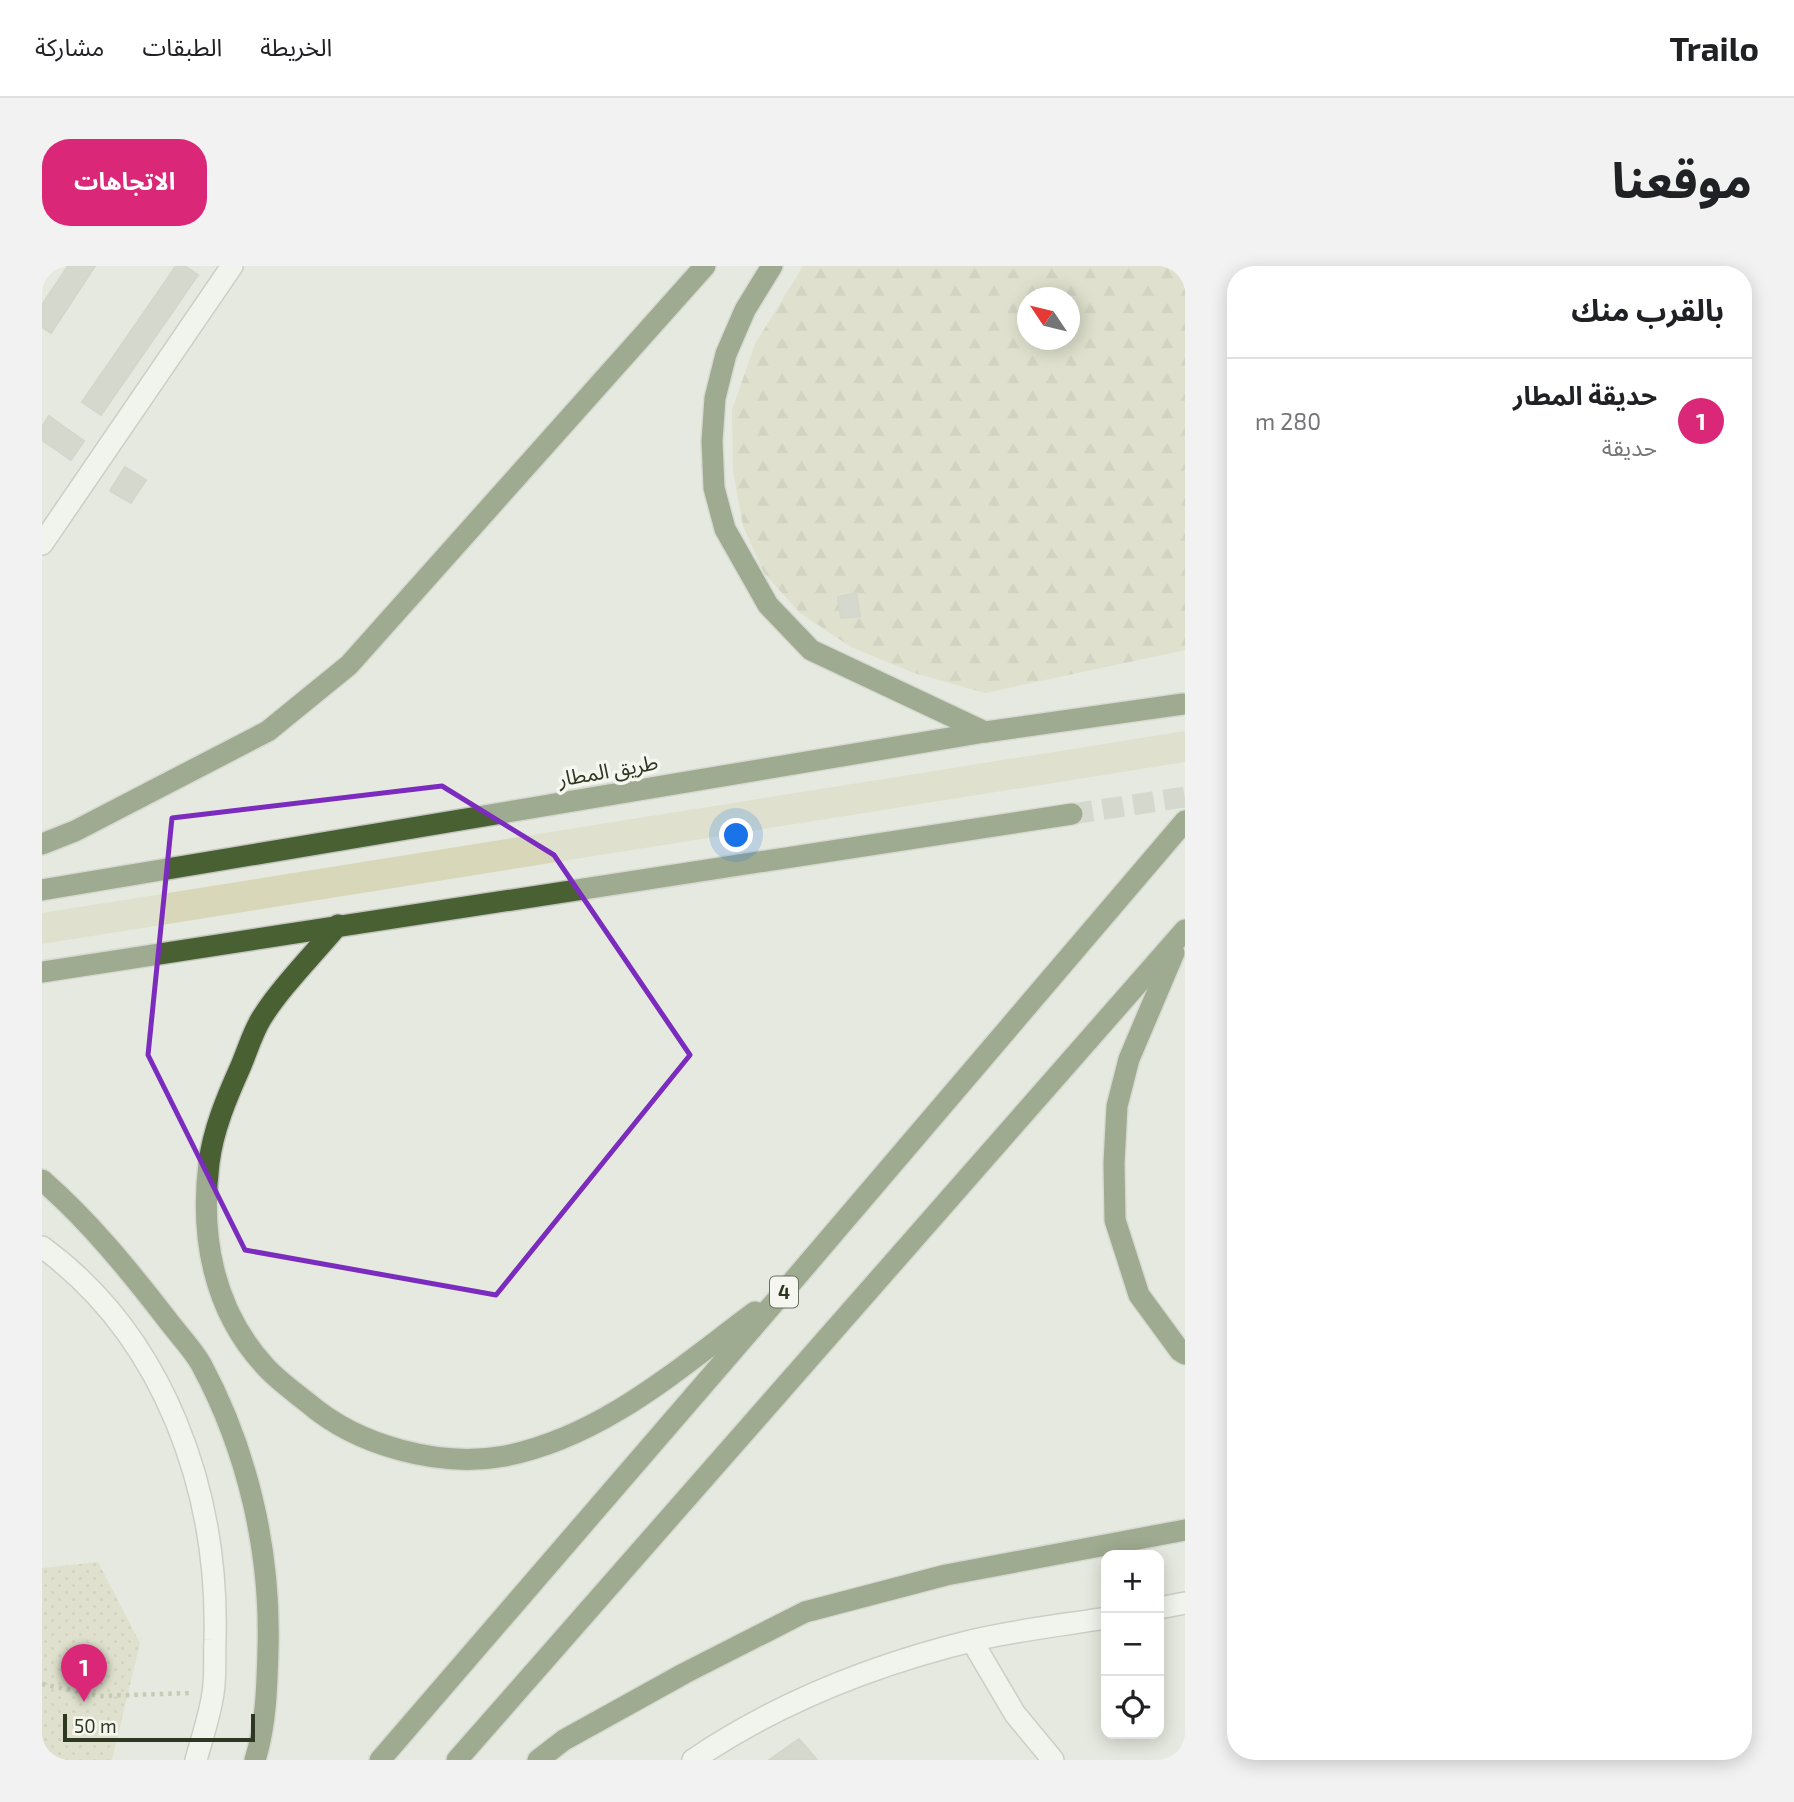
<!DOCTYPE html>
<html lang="ar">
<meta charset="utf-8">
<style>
:root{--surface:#fff;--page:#f2f2f2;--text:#202124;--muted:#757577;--line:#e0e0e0;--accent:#db2777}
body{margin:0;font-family:"Exo 2","Noto Sans Arabic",sans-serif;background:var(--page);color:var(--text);direction:rtl}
.controls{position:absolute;right:21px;bottom:21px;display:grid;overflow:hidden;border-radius:14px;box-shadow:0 4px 18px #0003}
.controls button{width:63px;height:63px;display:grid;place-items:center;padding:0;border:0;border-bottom:2px solid var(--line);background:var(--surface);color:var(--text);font:35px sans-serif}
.compass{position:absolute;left:975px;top:21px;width:63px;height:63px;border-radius:50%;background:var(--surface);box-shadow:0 4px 18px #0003;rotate:305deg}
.scale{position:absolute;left:21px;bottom:18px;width:192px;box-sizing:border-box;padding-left:7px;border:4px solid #2e3722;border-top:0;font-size:19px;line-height:24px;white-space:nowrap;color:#2e3722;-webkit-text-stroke:5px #f5f6ef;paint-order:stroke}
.you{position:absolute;left:695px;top:570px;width:24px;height:24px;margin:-18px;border:5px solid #fff;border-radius:50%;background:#1a73e8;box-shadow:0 0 0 10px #1a73e833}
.badge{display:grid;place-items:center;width:46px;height:46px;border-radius:50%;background:var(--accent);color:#fff;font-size:23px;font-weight:700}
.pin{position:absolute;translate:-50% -58px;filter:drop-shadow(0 2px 4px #0008)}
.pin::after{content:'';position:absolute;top:37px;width:24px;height:21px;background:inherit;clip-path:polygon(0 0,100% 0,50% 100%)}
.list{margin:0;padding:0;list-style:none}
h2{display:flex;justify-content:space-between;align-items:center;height:91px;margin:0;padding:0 28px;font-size:30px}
h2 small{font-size:23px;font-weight:400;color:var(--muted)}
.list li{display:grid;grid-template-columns:46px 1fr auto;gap:21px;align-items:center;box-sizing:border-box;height:126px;padding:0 28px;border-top:2px solid var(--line)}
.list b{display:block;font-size:26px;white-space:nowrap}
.list p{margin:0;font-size:23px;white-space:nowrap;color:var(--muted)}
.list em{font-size:23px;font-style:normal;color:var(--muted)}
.icon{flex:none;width:38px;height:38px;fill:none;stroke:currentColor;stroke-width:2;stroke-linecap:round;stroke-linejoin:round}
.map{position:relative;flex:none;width:1143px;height:1494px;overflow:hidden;direction:ltr;border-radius:28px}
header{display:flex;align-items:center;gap:42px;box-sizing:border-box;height:98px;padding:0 35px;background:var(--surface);border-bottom:2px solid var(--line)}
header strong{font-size:33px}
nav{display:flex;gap:38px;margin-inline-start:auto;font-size:24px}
.intro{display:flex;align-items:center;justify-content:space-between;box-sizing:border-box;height:168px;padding:0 42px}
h1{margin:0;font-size:49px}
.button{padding:18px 32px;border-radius:28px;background:var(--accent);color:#fff;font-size:24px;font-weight:700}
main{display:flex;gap:42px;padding:0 42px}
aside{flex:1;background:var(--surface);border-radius:28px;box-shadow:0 4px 18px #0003}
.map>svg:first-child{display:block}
</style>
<header>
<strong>Trailo</strong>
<nav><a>الخريطة</a><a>الطبقات</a><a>مشاركة</a></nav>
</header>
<div class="intro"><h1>موقعنا</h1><a class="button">الاتجاهات</a></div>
<main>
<aside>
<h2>بالقرب منك<small></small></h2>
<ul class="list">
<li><span class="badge">1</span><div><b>حديقة المطار</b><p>حديقة</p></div><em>280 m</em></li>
</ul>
</aside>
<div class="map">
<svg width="1143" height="1494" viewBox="0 0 1143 1494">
<defs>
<pattern id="forest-firs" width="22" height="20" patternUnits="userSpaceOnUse" patternTransform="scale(1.75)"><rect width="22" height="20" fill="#d8d7ba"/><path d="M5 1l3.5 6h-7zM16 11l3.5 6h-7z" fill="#bab9a0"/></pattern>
<pattern id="park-dots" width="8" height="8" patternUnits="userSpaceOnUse" patternTransform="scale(1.75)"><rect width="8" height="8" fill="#d8d7ba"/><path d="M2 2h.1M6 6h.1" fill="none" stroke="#bab9a0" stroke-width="1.8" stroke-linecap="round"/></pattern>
</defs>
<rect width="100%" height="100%" fill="#e6e9df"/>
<path fill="#d8d7ba" d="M1143 465V496L0 678V647Z"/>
<path fill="url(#forest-firs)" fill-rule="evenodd" d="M761 0H1143V384L943 427 872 407 809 381 758 347 722 307 701 260 691 205 690 144 713 78ZM986 32H1028V74H986Z"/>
<path fill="url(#park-dots)" d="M56 1296 98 1377 70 1494H0V1302Z"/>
<g fill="#c2c6b8" stroke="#bdc1b3" stroke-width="2">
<path d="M26 0H53L9 67 0 61V39Z"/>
<path d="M134 0H143L156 9 59 149 40 136Z"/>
<path d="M7 150 42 175 29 194 0 174V161Z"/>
<path d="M83 201 104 214 89 237 68 225Z"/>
<path d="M814 327 818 350 799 352 796 331Z"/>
<path d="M757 1473 775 1494H727Z"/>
</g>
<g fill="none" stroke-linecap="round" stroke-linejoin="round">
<path stroke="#c1c5b9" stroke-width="21" stroke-dasharray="21 10" stroke-linecap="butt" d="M1030 548 1143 531"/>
<g stroke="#abb0a3" stroke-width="24">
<g id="street">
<path d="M0 278 190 0"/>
<path d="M0 981C123 1071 177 1226 173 1374 172 1391 174 1410 171 1427 168 1449 160 1472 154 1494"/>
<path d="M1117 1342 1143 1337"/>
<path d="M930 1375 973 1448 1011 1494"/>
<path d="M651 1494C735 1437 834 1398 933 1374 976 1364 1021 1359 1064 1352"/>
</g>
</g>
<g stroke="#c4c7c1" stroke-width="24">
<g id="highway">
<path d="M730 0 703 44 684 88 673 132 670 175 672 222 683 263 726 339 769 384 943 466"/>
<path d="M0 578 33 565 226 465 307 399 663 0"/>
<path d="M0 624 943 466 1141 438"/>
<path d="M296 659C272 688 238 722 219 753 210 768 205 786 198 802 185 831 171 864 167 897 158 970 171 1043 222 1099 234 1113 251 1125 266 1137 316 1180 398 1202 463 1190 560 1171 636 1103 713 1046"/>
<path d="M1132 687 1087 793 1075 840 1072 897 1073 954 1097 1029 1138 1085 1143 1088"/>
<path d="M0 706 1030 548"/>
<path d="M0 914C47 955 86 1003 124 1052 135 1067 150 1082 159 1098 206 1185 229 1286 226 1384 225 1421 224 1459 213 1494"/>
<path d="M338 1494 745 1022 1143 555"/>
<path d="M415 1494 1143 664"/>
<path d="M496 1494 522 1474 643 1407 763 1346 904 1309 1143 1264"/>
</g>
</g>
<path stroke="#9aa983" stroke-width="4.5" stroke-dasharray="3.5 5" stroke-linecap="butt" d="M0 1418 58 1430 148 1427"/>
<use href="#street" stroke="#fff" stroke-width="21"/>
<use href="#highway" stroke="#496032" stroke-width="21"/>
</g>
<path d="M0 0H1143V1494H0ZM400 520 512 589 648 789 454 1029 203 984 106 789 130 552Z" fill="#e6e9df" fill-opacity=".55" fill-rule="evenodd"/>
<path fill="none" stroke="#7b2cbf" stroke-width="5" stroke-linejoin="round" d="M400 520 512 589 648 789 454 1029 203 984 106 789 130 552Z"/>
<g text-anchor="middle" stroke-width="7" stroke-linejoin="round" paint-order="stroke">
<rect fill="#f5f6ef" stroke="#6a7060" stroke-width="2" x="728" y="1010.5" width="28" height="31" rx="5"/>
<g font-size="19" font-weight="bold" fill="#2e3722">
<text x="742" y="1033">4</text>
</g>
<g font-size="21" fill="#2e3722" stroke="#f5f6ef">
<text transform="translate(566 505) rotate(-10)" y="7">طريق المطار</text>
</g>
</g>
</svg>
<div class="controls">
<button>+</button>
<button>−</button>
<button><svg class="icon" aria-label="locate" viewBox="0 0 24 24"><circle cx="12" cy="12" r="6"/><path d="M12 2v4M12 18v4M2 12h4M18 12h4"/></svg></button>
</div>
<svg class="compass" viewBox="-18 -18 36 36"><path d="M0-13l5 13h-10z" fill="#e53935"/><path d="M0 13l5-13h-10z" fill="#757577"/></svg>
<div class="scale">50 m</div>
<div class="you"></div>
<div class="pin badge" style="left:42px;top:1436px">1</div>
</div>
</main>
